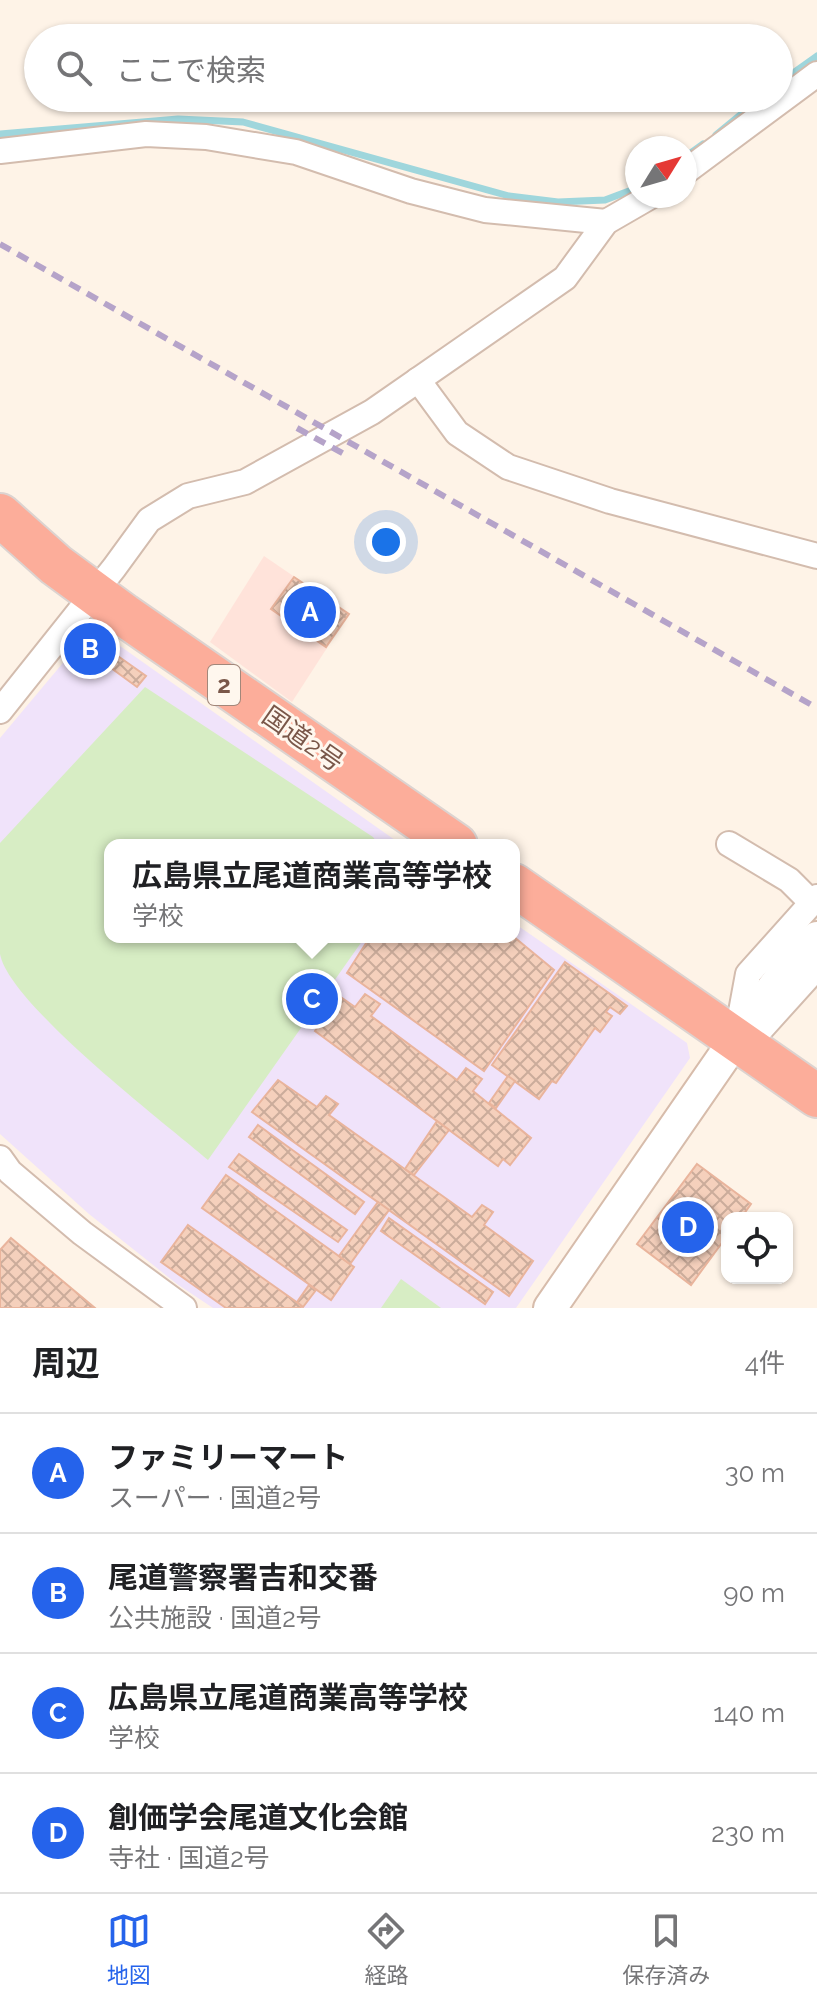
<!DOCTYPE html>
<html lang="ja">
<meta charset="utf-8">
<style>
:root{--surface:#fff;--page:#f6f6f6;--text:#202124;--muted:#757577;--line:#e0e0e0;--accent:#2563eb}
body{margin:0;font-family:Raleway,"Noto Sans JP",sans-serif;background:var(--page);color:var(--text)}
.controls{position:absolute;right:24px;bottom:24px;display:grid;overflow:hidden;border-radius:16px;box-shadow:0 2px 6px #0004}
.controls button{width:72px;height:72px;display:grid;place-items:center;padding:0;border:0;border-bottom:2px solid var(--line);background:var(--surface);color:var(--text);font:40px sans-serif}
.compass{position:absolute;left:625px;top:136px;width:72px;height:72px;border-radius:50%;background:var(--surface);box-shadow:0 2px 6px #0004;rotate:53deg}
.you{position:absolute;left:386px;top:542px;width:28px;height:28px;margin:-20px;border:6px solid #fff;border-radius:50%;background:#1a73e8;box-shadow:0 0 0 12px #1a73e833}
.badge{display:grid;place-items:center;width:52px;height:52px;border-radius:50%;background:var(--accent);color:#fff;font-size:26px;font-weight:700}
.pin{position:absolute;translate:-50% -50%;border:4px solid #fff;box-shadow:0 2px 8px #0006}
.popup{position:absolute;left:104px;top:839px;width:416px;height:104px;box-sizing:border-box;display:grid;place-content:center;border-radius:16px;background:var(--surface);filter:drop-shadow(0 2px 6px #0005);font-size:26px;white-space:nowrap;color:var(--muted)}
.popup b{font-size:30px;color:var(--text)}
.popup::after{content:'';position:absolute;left:50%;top:100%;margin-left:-16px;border:16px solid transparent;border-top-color:var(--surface)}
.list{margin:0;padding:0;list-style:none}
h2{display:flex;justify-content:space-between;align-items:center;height:104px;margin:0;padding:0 32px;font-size:34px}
h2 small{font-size:26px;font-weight:400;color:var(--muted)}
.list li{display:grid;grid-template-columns:52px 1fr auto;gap:24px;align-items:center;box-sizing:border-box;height:120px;padding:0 32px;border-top:2px solid var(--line)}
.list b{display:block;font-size:30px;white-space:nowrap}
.list p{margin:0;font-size:26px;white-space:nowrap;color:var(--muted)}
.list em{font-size:26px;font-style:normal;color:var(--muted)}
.icon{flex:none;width:44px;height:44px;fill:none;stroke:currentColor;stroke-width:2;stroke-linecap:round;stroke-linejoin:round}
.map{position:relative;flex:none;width:817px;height:1308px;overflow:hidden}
.search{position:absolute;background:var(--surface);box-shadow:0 2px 6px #0004;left:24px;right:24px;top:24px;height:88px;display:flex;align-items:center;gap:20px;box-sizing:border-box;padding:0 28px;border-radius:44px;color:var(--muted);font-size:30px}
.sheet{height:584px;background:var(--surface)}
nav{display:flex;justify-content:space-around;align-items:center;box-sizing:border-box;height:112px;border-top:2px solid var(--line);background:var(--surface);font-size:22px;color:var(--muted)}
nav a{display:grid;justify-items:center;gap:4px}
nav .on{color:var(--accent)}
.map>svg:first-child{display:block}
</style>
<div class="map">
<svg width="817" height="1308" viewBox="0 0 817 1308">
<defs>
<pattern id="building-cross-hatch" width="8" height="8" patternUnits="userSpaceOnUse" patternTransform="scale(2)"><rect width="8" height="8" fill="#f5d0bc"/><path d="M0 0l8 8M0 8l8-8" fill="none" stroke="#cbac9b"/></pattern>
</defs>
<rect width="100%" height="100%" fill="#fef3e7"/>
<path fill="#ffe3da" d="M264 556 349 614 292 702 210 642Z"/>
<path fill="#f0e3fa" d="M120 646 402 845H110V937H514V923L687 1043 690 1058 516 1308H213L177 1284 89 1214 0 1134V738L67 658 95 680Z"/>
<g fill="#d7edc4">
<path d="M145 687 373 837 379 845H110V937H365L208 1160C165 1123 9 1004 0 954 0 920 0 879 0 843Z"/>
<path d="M401 1279 441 1308H381Z"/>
</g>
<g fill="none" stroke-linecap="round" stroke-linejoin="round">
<g stroke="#9fd6dc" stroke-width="7">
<path d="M779 83 817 56"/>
<path d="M0 134 178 119 243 122 509 196 558 202 605 200 637 188"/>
<path d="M716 135 761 98"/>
<path d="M685 157 703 144"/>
</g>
</g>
<g fill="url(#building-cross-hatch)" stroke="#e9b49c" stroke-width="2">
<path d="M294 577 349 614 326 647 271 609Z"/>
<path d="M115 654 146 676 137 687 107 665Z"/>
<path d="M370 937H514L554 970 484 1071 347 973Z"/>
<path d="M565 962 627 1006 620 1014 610 1007 606 1012 612 1016 600 1032 595 1028 556 1083 552 1081 539 1099 492 1065Z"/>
<path d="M365 994 380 1004 371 1016 457 1080 466 1068 482 1079 473 1091 531 1138 510 1165 503 1159 498 1166 315 1031 339 996 355 1007Z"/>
<path d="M508 1076 515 1081 496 1108 489 1103Z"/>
<path d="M278 1080 317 1107 326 1096 338 1104 329 1115 472 1217 482 1205 493 1212 484 1225 533 1261 509 1296 252 1112Z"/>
<path d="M437 1121 449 1130 414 1175 405 1169Z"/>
<path d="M258 1125 364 1202 355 1214 249 1137Z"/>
<path d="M239 1154 347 1230 338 1242 229 1167Z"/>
<path d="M697 1164 751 1204 741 1218H727V1236L691 1285 637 1244Z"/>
<path d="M226 1175 354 1267 331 1300 202 1208Z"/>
<path d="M378 1202 389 1210 350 1264 339 1256Z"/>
<path d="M389 1218 493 1292 485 1304 381 1231Z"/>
<path d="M188 1225 302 1306 300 1308H226L161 1262Z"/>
<path d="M11 1238 95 1308H0V1250Z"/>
<path d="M309 1285 316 1290 303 1307 297 1302Z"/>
</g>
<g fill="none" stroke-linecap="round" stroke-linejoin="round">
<g stroke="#d3bcae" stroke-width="28">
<g id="street">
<path d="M0 151 146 134 206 137 296 152 411 191 485 210 606 222"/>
<path d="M685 172 817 74"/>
<path d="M418 380 457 433 508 467 610 501 817 556"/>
<path d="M0 711 114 568 149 520 188 496 245 482 372 412 565 278 606 222 651 196"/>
<path d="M729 844 789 880 811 902"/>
<path d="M817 897 748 974 736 1039 753 1038 817 967"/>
<path d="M0 1158 10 1172 82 1233 184 1308"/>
</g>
</g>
<g stroke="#d7bcab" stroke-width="36">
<path id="secondary" d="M550 1308 736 1039 799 953 817 938"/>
</g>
<g stroke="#dcd3d0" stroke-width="46">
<g id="highway">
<path d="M0 515 56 565 124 615 456 845"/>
<path d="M514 885 817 1096"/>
</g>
</g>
<use href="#street" stroke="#fff" stroke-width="24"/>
<use href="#secondary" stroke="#fff" stroke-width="32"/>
<use href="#highway" stroke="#fcad9a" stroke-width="42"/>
<g stroke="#b5a3c9" stroke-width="6" stroke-dasharray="12 8" stroke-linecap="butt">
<path d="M0 244 817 708"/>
<path d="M297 428 346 455"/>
</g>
</g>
<g text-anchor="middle" stroke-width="6" stroke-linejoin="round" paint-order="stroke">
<rect fill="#fff7ee" stroke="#a2877a" stroke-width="2" x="208" y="665" width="32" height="40" rx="6"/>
<g font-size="24" font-weight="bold" fill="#7a5749">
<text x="224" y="693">2</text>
</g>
<g font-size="26" fill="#7a5749" stroke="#fff7ee">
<text transform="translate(303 739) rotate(35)" y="9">国道2号</text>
</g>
</g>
</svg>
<div class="controls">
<button><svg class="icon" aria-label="locate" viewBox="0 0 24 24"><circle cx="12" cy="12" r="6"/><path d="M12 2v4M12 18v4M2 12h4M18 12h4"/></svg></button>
</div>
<svg class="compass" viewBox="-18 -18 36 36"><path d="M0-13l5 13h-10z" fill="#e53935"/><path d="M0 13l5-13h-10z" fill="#757577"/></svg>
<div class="you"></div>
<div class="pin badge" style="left:310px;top:612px">A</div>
<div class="pin badge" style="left:90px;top:649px">B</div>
<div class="pin badge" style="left:312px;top:999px">C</div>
<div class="popup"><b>広島県立尾道商業高等学校</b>学校</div>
<div class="pin badge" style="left:688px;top:1227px">D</div>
<div class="search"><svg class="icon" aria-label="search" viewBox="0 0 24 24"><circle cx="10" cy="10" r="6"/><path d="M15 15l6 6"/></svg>ここで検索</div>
</div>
<section class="sheet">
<h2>周辺<small>4件</small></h2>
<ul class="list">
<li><span class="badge">A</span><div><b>ファミリーマート</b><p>スーパー · 国道2号</p></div><em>30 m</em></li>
<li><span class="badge">B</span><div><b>尾道警察署吉和交番</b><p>公共施設 · 国道2号</p></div><em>90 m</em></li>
<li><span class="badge">C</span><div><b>広島県立尾道商業高等学校</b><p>学校</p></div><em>140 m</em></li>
<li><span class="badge">D</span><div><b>創価学会尾道文化会館</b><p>寺社 · 国道2号</p></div><em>230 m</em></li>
</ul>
</section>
<nav>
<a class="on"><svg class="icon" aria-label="map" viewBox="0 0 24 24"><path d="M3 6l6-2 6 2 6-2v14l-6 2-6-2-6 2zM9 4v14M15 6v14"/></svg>地図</a>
<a><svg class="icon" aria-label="directions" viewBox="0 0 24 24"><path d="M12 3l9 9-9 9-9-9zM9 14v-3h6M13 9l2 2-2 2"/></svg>経路</a>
<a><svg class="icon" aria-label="saved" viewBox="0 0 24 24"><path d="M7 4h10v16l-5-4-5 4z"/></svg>保存済み</a>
</nav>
